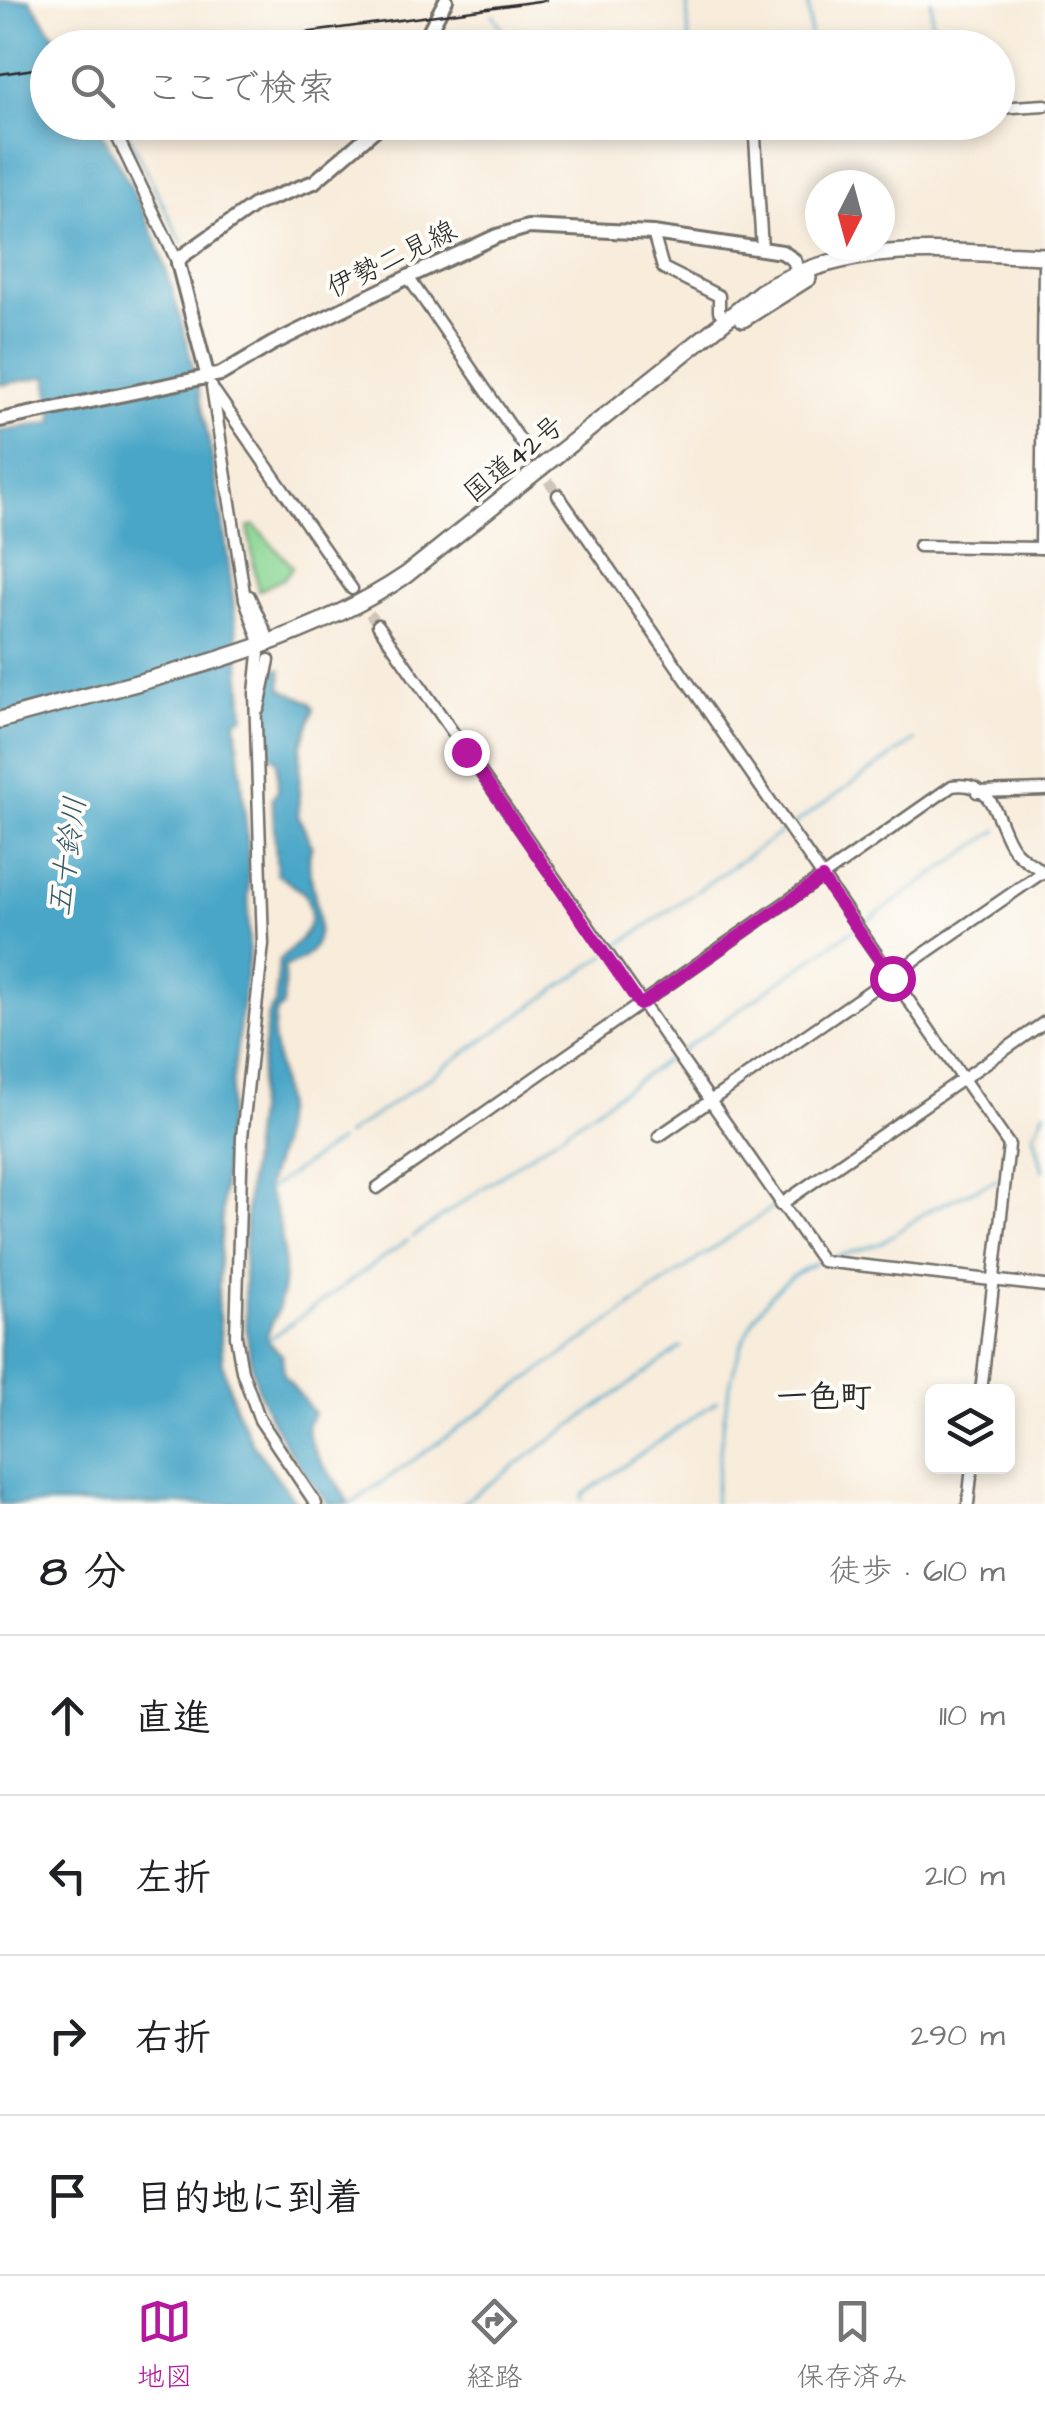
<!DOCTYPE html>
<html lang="ja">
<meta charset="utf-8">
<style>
:root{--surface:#fff;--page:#f2f2f2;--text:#202124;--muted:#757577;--line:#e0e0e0;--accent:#b5179e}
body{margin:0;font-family:"Architects Daughter","Klee One",sans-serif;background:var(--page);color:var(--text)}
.controls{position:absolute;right:30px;bottom:30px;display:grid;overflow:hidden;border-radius:15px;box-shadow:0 5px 15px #0003}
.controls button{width:90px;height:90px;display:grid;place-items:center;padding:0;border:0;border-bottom:2px solid var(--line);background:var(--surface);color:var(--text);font:50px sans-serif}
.compass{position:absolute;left:805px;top:170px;width:90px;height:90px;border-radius:50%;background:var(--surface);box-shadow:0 5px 15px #0003;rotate:186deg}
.stop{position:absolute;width:30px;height:30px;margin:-22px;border:8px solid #b5179e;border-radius:50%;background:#fff}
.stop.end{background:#b5179e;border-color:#fff;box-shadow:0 2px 10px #0008}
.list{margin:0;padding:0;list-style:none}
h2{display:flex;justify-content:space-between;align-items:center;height:130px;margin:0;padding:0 40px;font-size:42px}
h2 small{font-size:32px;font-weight:400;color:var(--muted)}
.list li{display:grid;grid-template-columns:65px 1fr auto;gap:30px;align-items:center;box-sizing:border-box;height:160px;padding:0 40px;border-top:2px solid var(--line)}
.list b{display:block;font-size:38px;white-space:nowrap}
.list em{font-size:32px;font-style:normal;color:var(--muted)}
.icon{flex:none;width:55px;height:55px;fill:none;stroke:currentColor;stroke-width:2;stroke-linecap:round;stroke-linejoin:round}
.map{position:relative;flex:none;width:1045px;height:1504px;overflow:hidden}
.search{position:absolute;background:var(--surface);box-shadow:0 5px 15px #0003;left:30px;right:30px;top:30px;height:110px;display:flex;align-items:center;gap:25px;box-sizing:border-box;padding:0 35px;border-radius:55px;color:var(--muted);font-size:38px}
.sheet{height:770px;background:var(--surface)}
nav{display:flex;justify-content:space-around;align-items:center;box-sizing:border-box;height:140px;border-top:2px solid var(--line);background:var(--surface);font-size:28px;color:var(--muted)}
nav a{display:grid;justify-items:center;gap:5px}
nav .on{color:var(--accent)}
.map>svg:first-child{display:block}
</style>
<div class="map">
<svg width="1045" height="1504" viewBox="0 0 1045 1504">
<rect width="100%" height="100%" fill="#fdfcf7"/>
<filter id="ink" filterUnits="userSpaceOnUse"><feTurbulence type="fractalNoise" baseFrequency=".01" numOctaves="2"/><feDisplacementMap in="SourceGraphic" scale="20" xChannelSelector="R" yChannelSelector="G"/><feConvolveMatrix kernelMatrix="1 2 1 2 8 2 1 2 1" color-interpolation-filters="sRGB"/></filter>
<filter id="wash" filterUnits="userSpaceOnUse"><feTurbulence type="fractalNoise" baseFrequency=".0048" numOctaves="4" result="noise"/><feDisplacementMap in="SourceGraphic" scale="40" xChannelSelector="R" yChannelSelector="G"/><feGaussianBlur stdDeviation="2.25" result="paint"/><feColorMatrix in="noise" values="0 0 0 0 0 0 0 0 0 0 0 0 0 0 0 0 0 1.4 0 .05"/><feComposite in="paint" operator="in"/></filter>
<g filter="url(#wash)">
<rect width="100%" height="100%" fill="#f8ecdb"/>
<path fill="#8cd795" stroke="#5c8160" stroke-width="2.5" d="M254 525 293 567 283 579 258 591 248 527Z"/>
<g fill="#49a6c7" stroke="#3a6879" stroke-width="2.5">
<path d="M0 0H30L62 47 48 48V122L97 123C119 167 148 213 163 260 210 405 233 565 244 716L236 720 248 845 249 953 226 1133 218 1302 223 1365 235 1406 252 1443 297 1504H0V431L54 422 47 376 0 385Z"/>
<path d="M274 669H281L282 689 310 702 314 709 301 747 298 815 312 846C297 879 351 948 285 966L283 1006 275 1014 273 1038 284 1103 279 1147 266 1189C284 1221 289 1274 278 1310 274 1322 267 1327 267 1340L282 1355 284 1375 314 1413 307 1425C311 1458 335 1476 349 1504H328C300 1467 268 1426 255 1379 229 1285 256 1113 268 1014L275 1004 279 961C300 938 322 928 304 893L277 874 272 798 278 791 277 760 269 754 267 710Z"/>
</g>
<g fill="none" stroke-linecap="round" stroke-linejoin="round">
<g stroke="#49a6c7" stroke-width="2.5">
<path d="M687 0 689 48"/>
<path d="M808 0 811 48"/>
<path d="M931 0 933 48"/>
<path d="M493 14 505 34 524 48"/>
<path d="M122 122 182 243"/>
<path d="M793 825 915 740"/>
<path d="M861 925 998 830"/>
<path d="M612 950 786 829"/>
<path d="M681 1051 854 929"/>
<path d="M345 1136 606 955"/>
<path d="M1043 1171 1034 1134 1045 1111"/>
<path d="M266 1191 339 1141"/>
<path d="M413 1237 674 1055"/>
<path d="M833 1258 881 1243 929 1210 1001 1178"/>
<path d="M649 1293 776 1205"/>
<path d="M268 1340 408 1240"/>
<path d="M583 1500 582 1495 717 1401"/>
<path d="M351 1504 646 1296"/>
<path d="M461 1504 682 1347"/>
<path d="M714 1504C725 1421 724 1300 817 1263"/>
</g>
</g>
</g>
<g filter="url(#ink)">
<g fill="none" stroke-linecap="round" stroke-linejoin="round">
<g stroke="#cfc5b8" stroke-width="10" stroke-dasharray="10 5" stroke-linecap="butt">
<path d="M531 456 558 495"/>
<path d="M352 589 378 625"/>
</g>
<g stroke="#736f69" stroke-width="15">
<g id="minor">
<path d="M998 108 1045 105"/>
<path d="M110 122 178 263"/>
<path d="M754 122 762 249"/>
<path d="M653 233 663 268 719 296V311L726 320"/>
<path d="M408 277 531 456"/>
<path d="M212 387 245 599 261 645"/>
<path d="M215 392 352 589"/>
<path d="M558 495 1009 1145 981 1392"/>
<path d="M919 546 1043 548"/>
<path d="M1041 548 1044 266"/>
<path d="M249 596 266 633"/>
<path d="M378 625 822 1261 1045 1286"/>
<path d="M259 654 255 693 263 944 242 1137 236 1336 242 1371 260 1420 316 1504"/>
<path d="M259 708 269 660"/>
<path d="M977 792 1045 790"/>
<path d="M659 1136 1043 872"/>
<path d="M377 1188 952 786C997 779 996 825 1013 848 1021 859 1035 866 1045 873"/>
<path d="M780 1205 1045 1022"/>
<path d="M968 1504 972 1466"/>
</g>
</g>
<g stroke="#736f69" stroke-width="18">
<g id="major">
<path d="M420 48 446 0"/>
<path d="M208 378 178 263 181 257 256 204 314 182 384 122"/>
<path d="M0 420 221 374 272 344 408 277 497 236 528 227 653 233 782 252 794 260 800 279"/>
</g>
</g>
<g stroke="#736f69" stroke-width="20">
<g id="highway">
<path d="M743 319 808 278"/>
<path d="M0 720C133 681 291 653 406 575L761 292C853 237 942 253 1045 256"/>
</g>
</g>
<use href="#minor" stroke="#fff" stroke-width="10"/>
<use href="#major" stroke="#fff" stroke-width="12"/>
<use href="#highway" stroke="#fff" stroke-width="15"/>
<g stroke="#2b2b2b" stroke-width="2.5">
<path d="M193 48 546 0"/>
<path d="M0 74 48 67"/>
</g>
</g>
</g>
<g fill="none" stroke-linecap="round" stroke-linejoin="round" filter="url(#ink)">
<path stroke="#b5179e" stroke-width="12" d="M466 752 640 1005 822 878 892 978"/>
</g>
<g text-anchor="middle" stroke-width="8" stroke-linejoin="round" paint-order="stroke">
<g font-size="28" fill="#2b2b2b" stroke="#fdfcf7">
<text transform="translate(391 258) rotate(-26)" y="10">伊勢二見線</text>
<text transform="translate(513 458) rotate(-39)" y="10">国道42号</text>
</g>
<g font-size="30" font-style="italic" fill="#375c69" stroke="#fdfcf7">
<text transform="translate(67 856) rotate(-82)" y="10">五十鈴川</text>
</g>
<g font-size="32" font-weight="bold" fill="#2b2b2b" stroke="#fdfcf7">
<text x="824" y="1407">一色町</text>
</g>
</g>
</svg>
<div class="controls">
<button><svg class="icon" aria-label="layers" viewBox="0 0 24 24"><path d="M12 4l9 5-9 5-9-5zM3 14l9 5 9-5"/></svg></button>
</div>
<svg class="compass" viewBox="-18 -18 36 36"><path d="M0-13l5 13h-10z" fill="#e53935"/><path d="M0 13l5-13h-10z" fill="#757577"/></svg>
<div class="stop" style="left:892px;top:978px"></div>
<div class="stop end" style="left:466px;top:752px"></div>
<div class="search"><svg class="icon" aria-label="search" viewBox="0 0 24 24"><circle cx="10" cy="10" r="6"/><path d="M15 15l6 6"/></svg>ここで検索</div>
</div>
<section class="sheet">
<h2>8 分<small>徒歩 · 610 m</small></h2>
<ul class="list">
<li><svg class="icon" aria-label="ahead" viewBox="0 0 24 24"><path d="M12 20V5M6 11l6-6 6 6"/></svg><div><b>直進</b></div><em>110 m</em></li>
<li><svg class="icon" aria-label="left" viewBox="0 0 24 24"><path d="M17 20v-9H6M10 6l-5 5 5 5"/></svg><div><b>左折</b></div><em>210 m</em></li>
<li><svg class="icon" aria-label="right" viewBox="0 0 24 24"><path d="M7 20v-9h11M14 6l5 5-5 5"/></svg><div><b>右折</b></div><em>290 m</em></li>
<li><svg class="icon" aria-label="arrive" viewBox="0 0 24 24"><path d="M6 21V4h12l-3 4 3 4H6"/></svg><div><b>目的地に到着</b></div></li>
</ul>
</section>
<nav>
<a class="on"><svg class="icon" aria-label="map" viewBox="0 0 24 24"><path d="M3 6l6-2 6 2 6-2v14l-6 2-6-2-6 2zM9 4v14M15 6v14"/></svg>地図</a>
<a><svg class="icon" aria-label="directions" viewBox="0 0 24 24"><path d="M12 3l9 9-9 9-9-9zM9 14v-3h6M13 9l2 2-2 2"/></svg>経路</a>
<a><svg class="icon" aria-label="saved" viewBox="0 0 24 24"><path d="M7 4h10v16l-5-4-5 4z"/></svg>保存済み</a>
</nav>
